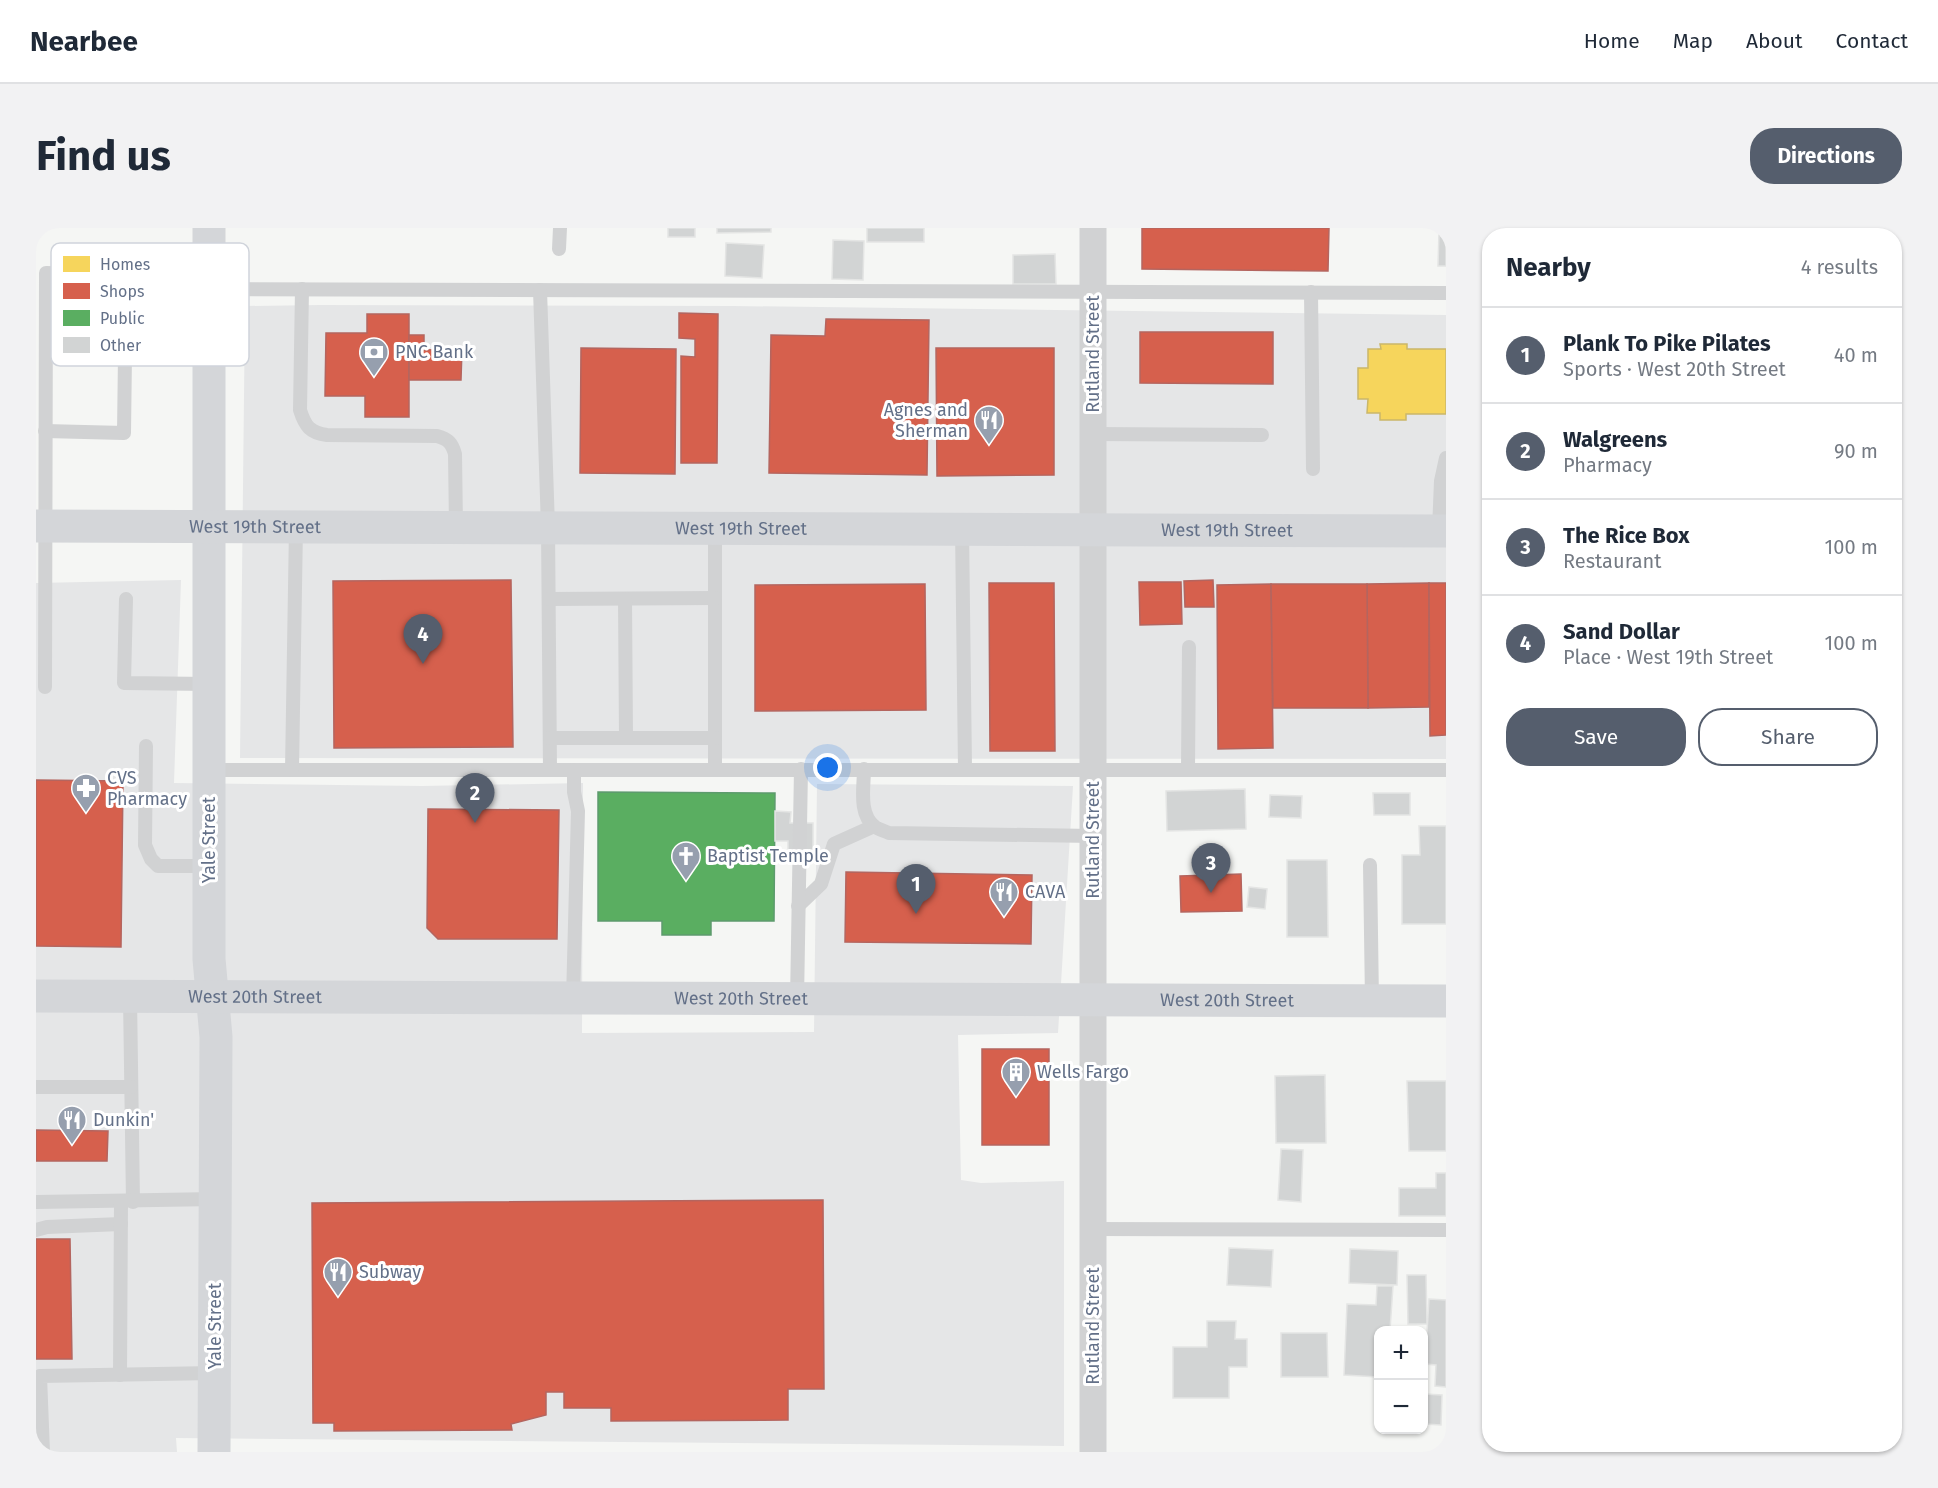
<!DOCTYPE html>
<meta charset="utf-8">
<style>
:root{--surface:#fff;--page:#f2f2f3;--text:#1f2937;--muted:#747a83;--line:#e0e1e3;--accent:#555e6d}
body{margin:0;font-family:"Fira Sans",sans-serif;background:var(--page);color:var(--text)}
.controls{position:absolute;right:18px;bottom:18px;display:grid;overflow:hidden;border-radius:12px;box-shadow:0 2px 4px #0004}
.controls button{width:54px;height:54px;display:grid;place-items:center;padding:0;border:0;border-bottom:2px solid var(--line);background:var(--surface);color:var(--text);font:30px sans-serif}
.you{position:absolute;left:792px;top:540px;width:21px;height:21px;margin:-15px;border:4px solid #fff;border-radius:50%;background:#1a73e8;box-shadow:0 0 0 9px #1a73e833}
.badge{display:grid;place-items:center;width:39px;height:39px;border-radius:50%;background:var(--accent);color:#fff;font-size:20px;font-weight:700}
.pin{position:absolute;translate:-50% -50px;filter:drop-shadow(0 2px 3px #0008)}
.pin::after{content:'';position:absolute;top:32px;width:21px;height:18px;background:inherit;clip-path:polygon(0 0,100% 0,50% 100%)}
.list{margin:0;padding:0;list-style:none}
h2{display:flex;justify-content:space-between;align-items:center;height:78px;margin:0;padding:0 24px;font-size:26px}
h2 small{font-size:20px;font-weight:400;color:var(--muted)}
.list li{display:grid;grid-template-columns:39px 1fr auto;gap:18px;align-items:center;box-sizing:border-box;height:96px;padding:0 24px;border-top:2px solid var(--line)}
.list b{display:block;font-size:22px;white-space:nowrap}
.list p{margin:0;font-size:20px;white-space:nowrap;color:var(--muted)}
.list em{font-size:20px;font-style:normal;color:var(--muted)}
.actions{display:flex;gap:12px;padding:18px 24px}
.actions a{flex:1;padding:14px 0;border:2px solid var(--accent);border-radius:24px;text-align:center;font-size:21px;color:var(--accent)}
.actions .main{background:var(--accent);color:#fff}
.map{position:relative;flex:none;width:1410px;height:1224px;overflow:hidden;border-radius:24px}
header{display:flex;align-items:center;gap:36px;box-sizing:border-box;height:84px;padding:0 30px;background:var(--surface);border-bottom:2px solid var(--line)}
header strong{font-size:28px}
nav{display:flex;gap:33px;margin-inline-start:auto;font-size:21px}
.intro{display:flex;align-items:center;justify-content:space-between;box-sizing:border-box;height:144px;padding:0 36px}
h1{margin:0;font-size:42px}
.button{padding:15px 27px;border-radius:24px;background:var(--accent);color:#fff;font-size:21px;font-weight:700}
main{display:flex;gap:36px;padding:0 36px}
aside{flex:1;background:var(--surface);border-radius:24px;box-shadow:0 2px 4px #0004}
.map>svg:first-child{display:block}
</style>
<header>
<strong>Nearbee</strong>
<nav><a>Home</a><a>Map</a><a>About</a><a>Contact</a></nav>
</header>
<div class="intro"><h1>Find us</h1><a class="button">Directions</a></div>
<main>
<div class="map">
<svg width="1410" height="1224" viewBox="0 0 1410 1224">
<rect width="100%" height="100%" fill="#f5f6f4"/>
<g fill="#e5e6e7">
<path d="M284 77 697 78 1410 87V531L204 530 209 78Z"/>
<path d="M145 352 138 555 386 558 547 555 546 805 778 804 781 556 1037 558 1022 805 922 807 925 952 945 955 1028 953V1218L140 1210 141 1224H0V355Z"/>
</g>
<path fill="#f6d55c" stroke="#cab769" stroke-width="1.5" d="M1344 116H1371V121H1410V186H1370V192H1344V185H1331L1332 171H1322V140H1332V121H1345Z"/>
<g fill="#d6604d" stroke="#b4655f" stroke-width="1.5">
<path d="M1106 0H1293L1292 43 1106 41Z"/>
<path d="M643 85 682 86 681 235H645V128L659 129V111L643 110Z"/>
<path d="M331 86H373V189H329V168H289L290 105H331Z"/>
<path d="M790 91 893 92 891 247 733 245 735 107 789 108Z"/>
<path d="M1104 104H1237V156L1104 155Z"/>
<path d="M373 107H388V122L426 121 425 152H373Z"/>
<path d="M545 120 640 121 639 246 544 245Z"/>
<path d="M900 120H1018V247L901 248Z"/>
<path d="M475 352 477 519 298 520 297 353Z"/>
<path d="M1177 352 1178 379H1149L1148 353Z"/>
<path d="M1103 354H1145L1146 396 1104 397Z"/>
<path d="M953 355H1018L1019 523H954Z"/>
<path d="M1393 355V479L1332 480 1331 356Z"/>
<path d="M1393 355H1410V507L1394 508Z"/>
<path d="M889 356 890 482 719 483V357Z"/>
<path d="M1235 356 1237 520 1182 521 1181 357Z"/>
<path d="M1235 356H1331L1332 480H1237Z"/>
<path d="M0 552 87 553 85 719 0 718Z"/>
<path d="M392 581 523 582 521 711H402L391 700Z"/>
<path d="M810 644 996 647 995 716 809 714Z"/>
<path d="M1205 646 1206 683 1145 684 1144 648Z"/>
<rect x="946" y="821" width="67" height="96"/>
<path d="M0 902 72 903 71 933H0Z"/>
<path d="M787 972 788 1161H752V1192L575 1193V1180H528V1164H510V1187L475 1196 476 1202 298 1203V1195H277L276 975Z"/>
<path d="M0 1011H34L36 1131H0Z"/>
</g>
<path fill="#5aae61" stroke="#5d9b6d" stroke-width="1.5" d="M562 564 739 565 738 693H675V707H626V693H562Z"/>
<g fill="#d2d4d4" stroke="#e4e5e4" stroke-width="1.5">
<rect x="632" y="0" width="27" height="9"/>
<path d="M681 0H735V4L681 5Z"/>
<rect x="831" y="0" width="57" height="14"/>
<path d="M1403 3H1410V38H1402Z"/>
<path d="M797 12 828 13 827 52 796 51Z"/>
<path d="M690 15 728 17 726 50 689 48Z"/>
<path d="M1019 26 1020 56H977V27Z"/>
<path d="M1209 561 1210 601 1131 603 1130 563Z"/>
<path d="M1337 565H1374V587H1338Z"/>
<path d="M1234 567 1266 568 1265 590 1233 589Z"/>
<path d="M739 583 755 584 754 595H777V630H752V613H739Z"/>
<path d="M1383 598H1410V696H1366V627H1384Z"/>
<path d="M1251 632H1291L1292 709H1251Z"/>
<path d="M1213 659 1231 661 1229 681 1211 679Z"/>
<path d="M1289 847 1290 915H1240L1239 848Z"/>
<path d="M1371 853H1410V923H1373Z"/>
<path d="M1245 921 1267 922 1265 974 1242 972Z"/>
<path d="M1400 945H1410V988H1363V960H1400Z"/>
<path d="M1193 1020 1237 1022 1235 1059 1191 1057Z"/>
<path d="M1314 1021 1362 1023 1361 1057 1313 1055Z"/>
<path d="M1371 1047H1390L1391 1096H1372Z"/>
<path d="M1341 1058H1357L1354 1102H1342V1149L1308 1147 1311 1076 1340 1077Z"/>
<path d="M1393 1071 1410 1072V1159L1399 1158 1400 1137 1389 1136Z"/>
<path d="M1171 1093H1200L1199 1111H1211V1139H1193V1170H1137V1119H1171Z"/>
<path d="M1245 1105H1291L1292 1149H1245Z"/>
<path d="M1388 1166 1406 1167 1405 1197 1388 1196Z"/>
</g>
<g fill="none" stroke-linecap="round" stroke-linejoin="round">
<g stroke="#d1d2d3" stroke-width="14">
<path d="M523 21 524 0"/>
<path d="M173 61 1410 65"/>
<path d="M266 61 264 182C269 198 274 205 291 207L401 208C412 211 416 215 419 226L420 299"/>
<path d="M504 62 512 299 514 542"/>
<path d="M1275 64 1277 241"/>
<path d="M9 203 88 205 90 48"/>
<path d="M1057 206 1226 207"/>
<path d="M679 300V541"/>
<path d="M926 300 929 540"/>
<path d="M1403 302 1405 253 1410 230"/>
<path d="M90 371 88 455 173 456"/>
<path d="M513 371 679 370"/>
<path d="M589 371 590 510"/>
<path d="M9 459 10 45 173 49"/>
<path d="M514 510H679"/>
<path d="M110 518 109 617 115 631 122 638H173"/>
<path d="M828 541C828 559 822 586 839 599 842 601 849 603 853 605L1057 608"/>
<path d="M1152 541 1153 419"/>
<path d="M173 542H1410"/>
<path d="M256 542 260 299"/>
<path d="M1334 637 1336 773"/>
<path d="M762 678 785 656 798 616 838 598"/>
<path d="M94 769 97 974"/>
<path d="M537 771 542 583 538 564V542"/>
<path d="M761 772 765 541"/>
<path d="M0 859H95"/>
<path d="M0 974 180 971"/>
<path d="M1057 1001 1410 1002"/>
<path d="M0 1002 11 999 85 996"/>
<path d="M84 1147 85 973"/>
<path d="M7 1224 4 1148 179 1145"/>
</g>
<path stroke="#d1d2d3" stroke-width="27" d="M1057 1224V0"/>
<g stroke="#d4d6d9" stroke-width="33">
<path d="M173 0V731L180 809 178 1224"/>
<path id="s1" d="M0 298 1410 303"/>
<path id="s2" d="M0 768 1410 773"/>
</g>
</g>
<defs>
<g id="bank-pin" transform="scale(1.5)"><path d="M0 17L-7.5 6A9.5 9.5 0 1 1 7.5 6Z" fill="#969fae" stroke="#fff"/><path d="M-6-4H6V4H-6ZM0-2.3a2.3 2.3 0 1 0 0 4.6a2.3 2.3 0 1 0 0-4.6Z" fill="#fff"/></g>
<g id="restaurant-pin" transform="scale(1.5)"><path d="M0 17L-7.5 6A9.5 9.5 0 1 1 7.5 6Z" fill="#969fae" stroke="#fff"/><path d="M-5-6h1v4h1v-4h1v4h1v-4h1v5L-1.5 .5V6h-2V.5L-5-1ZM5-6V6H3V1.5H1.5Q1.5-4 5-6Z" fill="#fff"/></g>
<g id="pharmacy-pin" transform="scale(1.5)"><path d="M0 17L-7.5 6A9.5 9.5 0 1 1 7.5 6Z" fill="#969fae" stroke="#fff"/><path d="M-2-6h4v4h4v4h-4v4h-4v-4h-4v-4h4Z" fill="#fff"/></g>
<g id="church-pin" transform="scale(1.5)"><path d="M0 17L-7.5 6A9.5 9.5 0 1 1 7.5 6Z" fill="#969fae" stroke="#fff"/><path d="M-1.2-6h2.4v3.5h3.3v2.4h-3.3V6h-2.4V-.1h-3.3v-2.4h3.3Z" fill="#fff"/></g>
<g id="building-pin" transform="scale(1.5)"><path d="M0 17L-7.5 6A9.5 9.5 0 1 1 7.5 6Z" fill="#969fae" stroke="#fff"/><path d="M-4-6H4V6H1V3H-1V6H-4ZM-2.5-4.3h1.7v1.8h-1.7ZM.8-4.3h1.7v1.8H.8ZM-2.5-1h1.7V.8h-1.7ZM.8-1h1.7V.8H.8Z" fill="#fff"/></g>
</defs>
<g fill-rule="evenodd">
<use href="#bank-pin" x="338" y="124"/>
<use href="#restaurant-pin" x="953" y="192"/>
<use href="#pharmacy-pin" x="50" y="560"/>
<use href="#church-pin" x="650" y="628"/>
<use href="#restaurant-pin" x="968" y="664"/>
<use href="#building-pin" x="980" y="844"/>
<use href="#restaurant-pin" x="36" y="892"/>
<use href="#restaurant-pin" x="302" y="1044"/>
</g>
<g text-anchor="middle" stroke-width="6" stroke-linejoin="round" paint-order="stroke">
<g font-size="18" fill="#637088" stroke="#fff" text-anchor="start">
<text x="359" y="130">PNC Bank</text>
<text x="932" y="188" text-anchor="end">Agnes and<tspan x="932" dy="21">Sherman</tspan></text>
<text x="71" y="556">CVS<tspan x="71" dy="21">Pharmacy</tspan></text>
<text x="671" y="634">Baptist Temple</text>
<text x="989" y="670">CAVA</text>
<text x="1001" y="850">Wells Fargo</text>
<text x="57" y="898">Dunkin'</text>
<text x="323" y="1050">Subway</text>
</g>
<g font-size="18" fill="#637088" stroke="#fff">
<text transform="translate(1057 126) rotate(-90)" y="6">Rutland Street</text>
<text dy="6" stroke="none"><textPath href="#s1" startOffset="219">West 19th Street</textPath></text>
<text dy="6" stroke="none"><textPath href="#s1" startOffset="705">West 19th Street</textPath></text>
<text dy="6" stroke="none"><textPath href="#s1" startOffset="1191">West 19th Street</textPath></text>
<text transform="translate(173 612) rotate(-90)" y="6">Yale Street</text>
<text transform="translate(1057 612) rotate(-90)" y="6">Rutland Street</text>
<text dy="6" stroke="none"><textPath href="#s2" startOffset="219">West 20th Street</textPath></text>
<text dy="6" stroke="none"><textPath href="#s2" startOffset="705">West 20th Street</textPath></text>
<text dy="6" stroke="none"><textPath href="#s2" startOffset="1191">West 20th Street</textPath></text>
<text transform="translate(179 1098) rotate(-90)" y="6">Yale Street</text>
<text transform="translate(1057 1098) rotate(-90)" y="6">Rutland Street</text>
</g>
</g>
<rect x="15" y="15" width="198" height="123" rx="9" fill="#fff" stroke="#d0d4db" stroke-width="1.5"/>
<rect x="27" y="28" width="27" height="16" fill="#f6d55c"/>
<rect x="27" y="55" width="27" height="16" fill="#d6604d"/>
<rect x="27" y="82" width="27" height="16" fill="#5aae61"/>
<rect x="27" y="109" width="27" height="16" fill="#d2d4d4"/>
<g font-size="16" fill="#637088">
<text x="64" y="42">Homes</text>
<text x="64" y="69">Shops</text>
<text x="64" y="96">Public</text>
<text x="64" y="123">Other</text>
</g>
</svg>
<div class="controls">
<button>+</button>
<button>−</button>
</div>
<div class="you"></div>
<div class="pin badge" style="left:880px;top:686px">1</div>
<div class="pin badge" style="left:439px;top:595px">2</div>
<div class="pin badge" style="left:1175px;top:665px">3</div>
<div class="pin badge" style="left:387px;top:436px">4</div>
</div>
<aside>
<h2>Nearby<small>4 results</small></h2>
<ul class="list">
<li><span class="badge">1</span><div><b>Plank To Pike Pilates</b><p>Sports · West 20th Street</p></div><em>40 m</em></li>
<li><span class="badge">2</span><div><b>Walgreens</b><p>Pharmacy</p></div><em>90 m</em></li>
<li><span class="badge">3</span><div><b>The Rice Box</b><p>Restaurant</p></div><em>100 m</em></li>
<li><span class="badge">4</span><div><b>Sand Dollar</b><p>Place · West 19th Street</p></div><em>100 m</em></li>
</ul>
<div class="actions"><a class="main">Save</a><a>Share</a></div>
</aside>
</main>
